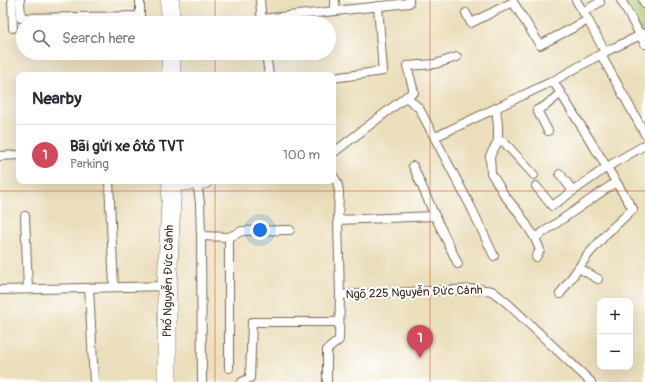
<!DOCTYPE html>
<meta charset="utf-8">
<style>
:root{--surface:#fff;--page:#f7f7f7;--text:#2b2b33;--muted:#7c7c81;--line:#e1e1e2;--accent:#d1495b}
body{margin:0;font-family:Pangolin,sans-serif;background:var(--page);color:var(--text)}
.controls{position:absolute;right:12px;bottom:12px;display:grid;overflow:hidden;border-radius:8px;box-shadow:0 4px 16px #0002}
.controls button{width:36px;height:36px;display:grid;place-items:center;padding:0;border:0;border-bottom:1px solid var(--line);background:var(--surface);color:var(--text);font:20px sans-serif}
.you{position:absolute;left:260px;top:230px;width:14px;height:14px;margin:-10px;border:3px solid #fff;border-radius:50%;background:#1a73e8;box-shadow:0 0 0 6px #1a73e833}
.badge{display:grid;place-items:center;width:26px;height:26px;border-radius:50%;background:var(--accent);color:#fff;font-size:13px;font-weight:700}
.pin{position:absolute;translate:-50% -33px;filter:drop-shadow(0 1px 2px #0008)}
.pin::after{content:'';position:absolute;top:21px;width:14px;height:12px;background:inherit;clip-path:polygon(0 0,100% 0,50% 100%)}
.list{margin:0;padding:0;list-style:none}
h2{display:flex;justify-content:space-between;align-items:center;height:52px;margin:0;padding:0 16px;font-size:17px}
h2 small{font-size:13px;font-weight:400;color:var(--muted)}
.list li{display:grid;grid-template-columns:26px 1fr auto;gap:12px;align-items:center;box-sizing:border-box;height:60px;padding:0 16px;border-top:1px solid var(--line)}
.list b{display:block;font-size:15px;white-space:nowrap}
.list p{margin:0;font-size:13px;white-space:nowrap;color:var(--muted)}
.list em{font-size:13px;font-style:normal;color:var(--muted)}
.icon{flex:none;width:22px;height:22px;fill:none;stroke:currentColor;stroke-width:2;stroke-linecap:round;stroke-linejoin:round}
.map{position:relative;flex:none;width:645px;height:382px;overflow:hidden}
.search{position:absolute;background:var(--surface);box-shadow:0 4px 16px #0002;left:16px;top:16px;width:320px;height:44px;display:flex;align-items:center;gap:10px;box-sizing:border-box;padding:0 14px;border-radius:22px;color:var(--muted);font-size:15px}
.panel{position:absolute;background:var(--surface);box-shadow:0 4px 16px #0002;left:16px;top:72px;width:320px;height:112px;border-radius:8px}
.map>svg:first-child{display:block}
</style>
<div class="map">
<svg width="645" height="382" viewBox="0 0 645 382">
<rect width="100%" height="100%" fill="#fff"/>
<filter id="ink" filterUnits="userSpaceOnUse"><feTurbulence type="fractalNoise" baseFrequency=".025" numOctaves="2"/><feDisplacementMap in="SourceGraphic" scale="8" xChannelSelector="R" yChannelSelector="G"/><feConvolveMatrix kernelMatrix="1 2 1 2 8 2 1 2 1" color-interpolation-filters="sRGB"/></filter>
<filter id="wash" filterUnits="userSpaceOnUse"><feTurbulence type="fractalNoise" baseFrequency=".012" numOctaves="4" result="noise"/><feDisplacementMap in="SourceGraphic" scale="16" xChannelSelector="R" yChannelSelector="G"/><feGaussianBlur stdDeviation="0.9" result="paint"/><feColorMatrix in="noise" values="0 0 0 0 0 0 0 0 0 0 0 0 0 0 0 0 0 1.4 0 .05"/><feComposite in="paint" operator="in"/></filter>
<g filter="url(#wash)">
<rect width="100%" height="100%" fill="#ebdebb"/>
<path fill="#adce76" stroke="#747c4a" d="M624 0H645V29L640 31Z"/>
</g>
<g filter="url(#ink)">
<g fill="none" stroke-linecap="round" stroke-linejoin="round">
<g stroke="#796955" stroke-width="10">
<g id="service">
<path d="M12 0 13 28"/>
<path d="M20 0 21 18 140 16V0"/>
<path d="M260 0 262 23"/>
<path d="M335 0V11"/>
<path d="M576 0 588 20"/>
<path d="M621 0 645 44"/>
<path d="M643 0 645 4"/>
<path d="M583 12 600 2"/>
<path d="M466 13 471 23 513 2 540 45 588 20 605 52"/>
<path d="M261 19 409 3V0"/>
<path d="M266 53 269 75"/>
<path d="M601 55 645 134"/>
<path d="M333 78 383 71 378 6"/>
<path d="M553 81 633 209 607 233 587 256 560 294"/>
<path d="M406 97 414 92 407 66 435 64 457 57"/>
<path d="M496 108 498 126V141L490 156 491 173 505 196 519 213 535 238 540 250 536 257"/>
<path d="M548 131 537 110 545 106 561 93"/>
<path d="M435 137 553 81 605 52 645 33"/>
<path d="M498 141 504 142 534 175"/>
<path d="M333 153 406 97 419 108 472 209 494 256"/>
<path d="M0 156 19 155"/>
<path d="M413 166 435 216 458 264"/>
<path d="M560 174 573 191"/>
<path d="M333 176 337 182 339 191 338 220 340 295 478 289 492 291 506 302 591 382"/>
<path d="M109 181 114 287"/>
<path d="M197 182 200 203 201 236 202 382"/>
<path d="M536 186 552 206 607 167 645 145"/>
<path d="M25 216 28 289"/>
<path d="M338 220 435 216"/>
<path d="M201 236 229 237V368"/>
<path d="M229 237 242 231 290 230"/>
<path d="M535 238 616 182"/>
<path d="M579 268 598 279"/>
<path d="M89 288 94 382"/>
<path d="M0 290 167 286"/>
<path d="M242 382 250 378 252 322H339"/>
<path d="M327 382V350L339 340 340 295"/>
</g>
</g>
<g stroke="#796955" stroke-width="16">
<path id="minor" d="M171 184 205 181"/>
</g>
<g stroke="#796955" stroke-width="20">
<g id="tertiary">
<path d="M170 0V23"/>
<path d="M171 53V75"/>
<path d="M167 382V286L172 181"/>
</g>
</g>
<use href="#service" stroke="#fff" stroke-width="8"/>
<use href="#minor" stroke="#fff" stroke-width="15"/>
<use href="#tertiary" stroke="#fff" stroke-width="19"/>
</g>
</g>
<path fill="none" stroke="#d7540e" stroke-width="1" stroke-opacity="0.55" d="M215 0V23M430 0V382M215 53V75M215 181V382M0 191H645"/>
<g text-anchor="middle" stroke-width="4" stroke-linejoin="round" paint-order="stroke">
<g font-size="12" fill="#3b2a1e" stroke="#fff">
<text transform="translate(168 281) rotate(-89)" y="4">Phố Nguyễn Đức Cảnh</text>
<text transform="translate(414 292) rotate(-2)" y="4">Ngõ 225 Nguyễn Đức Cảnh</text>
</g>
</g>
</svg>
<div class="controls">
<button>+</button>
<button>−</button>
</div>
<div class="you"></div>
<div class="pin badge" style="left:420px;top:358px">1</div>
<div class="search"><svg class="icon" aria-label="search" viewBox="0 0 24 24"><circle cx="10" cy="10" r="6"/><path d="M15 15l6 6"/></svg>Search here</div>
<section class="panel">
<h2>Nearby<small></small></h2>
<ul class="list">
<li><span class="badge">1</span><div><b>Bãi gửi xe ôtô TVT</b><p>Parking</p></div><em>100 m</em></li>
</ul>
</section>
</div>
